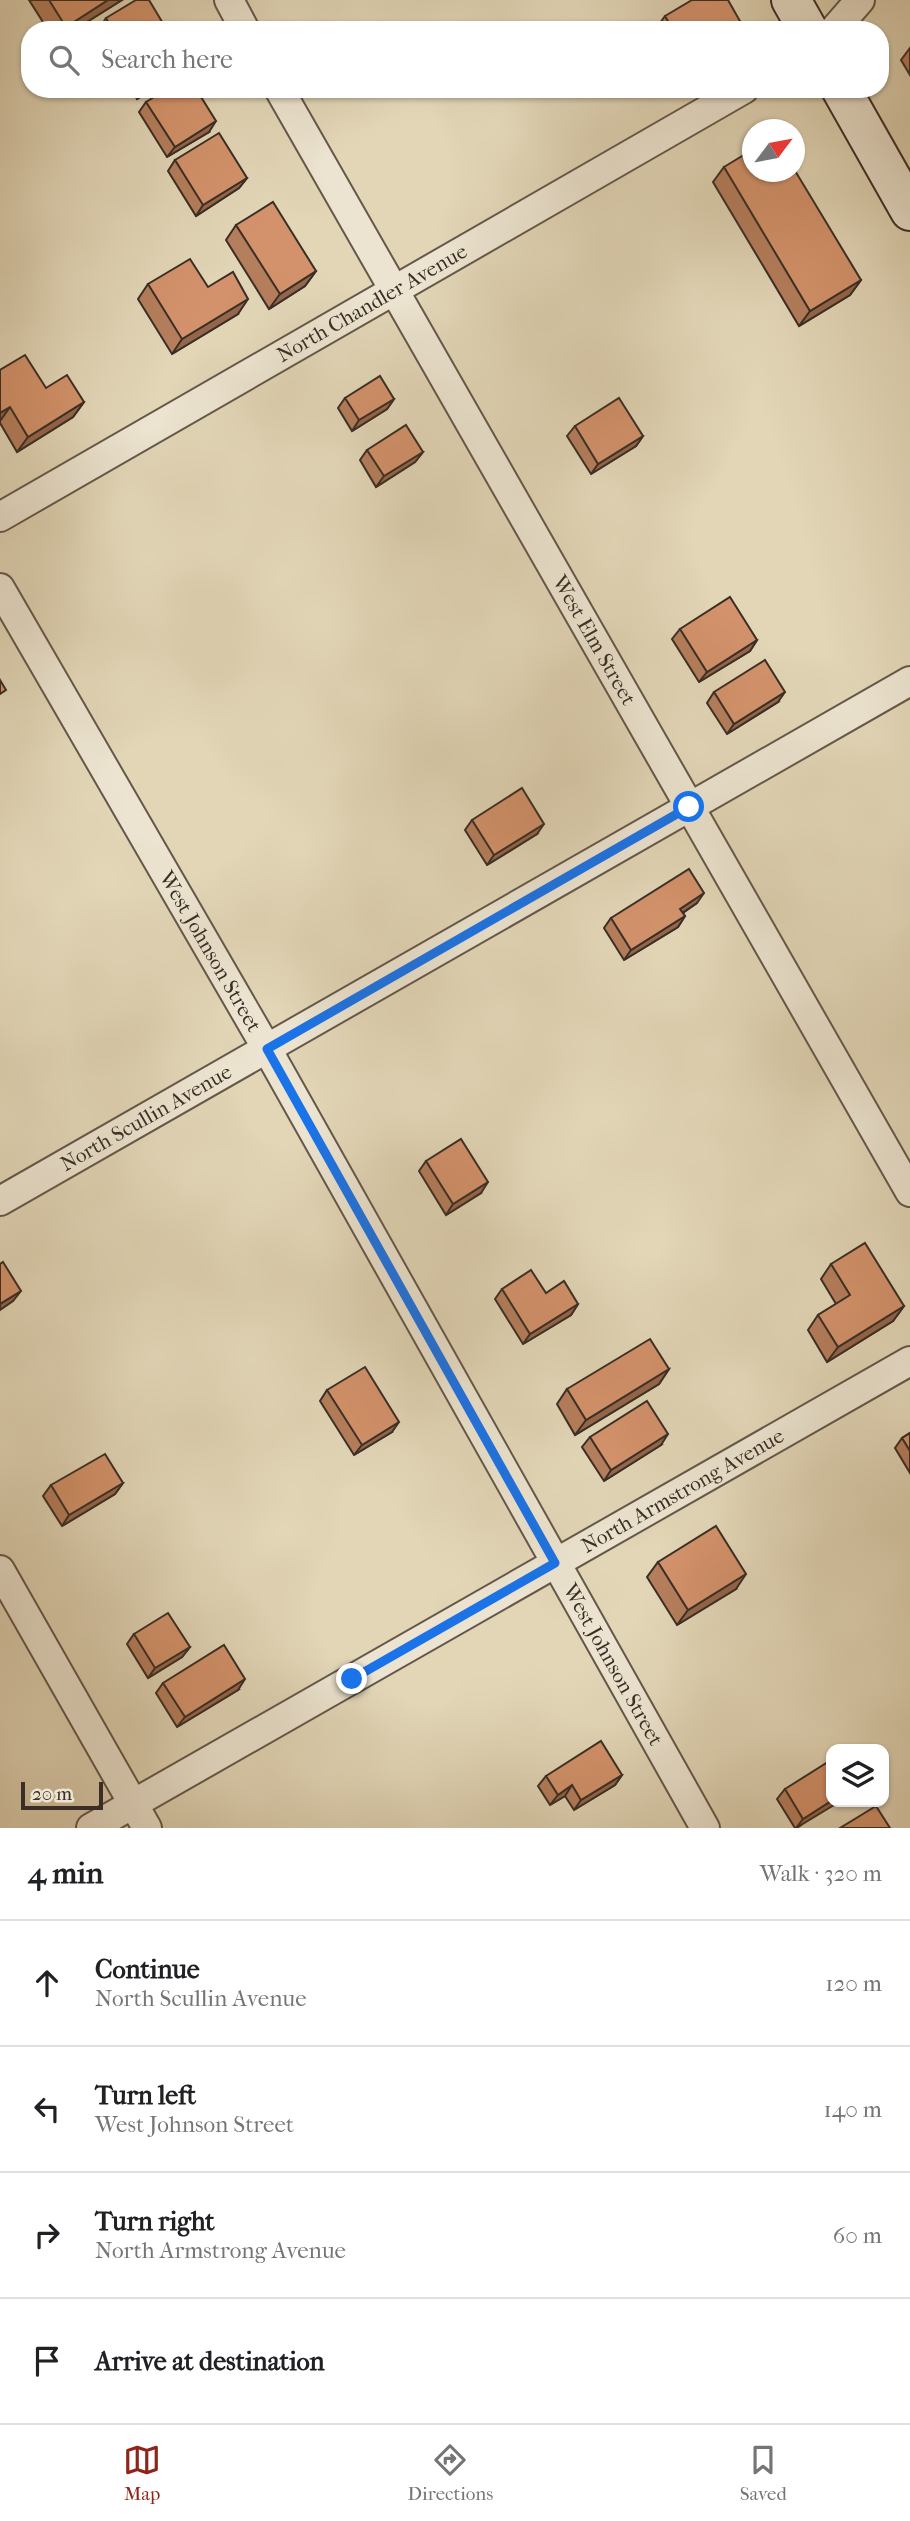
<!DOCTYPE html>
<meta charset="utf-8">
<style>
:root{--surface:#fff;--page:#f6f6f6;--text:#202124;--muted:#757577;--line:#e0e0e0;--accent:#8f2418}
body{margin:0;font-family:"IM FELL French Canon",serif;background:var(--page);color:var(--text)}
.controls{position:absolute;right:21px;bottom:21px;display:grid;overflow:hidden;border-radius:14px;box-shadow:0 2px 5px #0004}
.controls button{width:63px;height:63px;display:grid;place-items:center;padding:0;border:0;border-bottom:2px solid var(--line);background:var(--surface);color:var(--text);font:35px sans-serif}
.compass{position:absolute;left:742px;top:119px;width:63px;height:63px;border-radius:50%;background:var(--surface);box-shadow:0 2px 5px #0004;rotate:58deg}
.scale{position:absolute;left:21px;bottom:18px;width:82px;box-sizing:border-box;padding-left:7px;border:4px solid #3a2e26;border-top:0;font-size:19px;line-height:24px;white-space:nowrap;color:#3a2e26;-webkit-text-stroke:5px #ece4d0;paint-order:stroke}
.stop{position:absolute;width:21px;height:21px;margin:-16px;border:5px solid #1a73e8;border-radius:50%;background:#fff}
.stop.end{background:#1a73e8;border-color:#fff;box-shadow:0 2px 7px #0008}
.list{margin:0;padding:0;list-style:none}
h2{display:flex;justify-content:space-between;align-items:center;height:91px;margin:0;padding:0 28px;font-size:30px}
h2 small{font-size:23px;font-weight:400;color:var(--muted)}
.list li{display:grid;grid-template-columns:46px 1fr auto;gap:21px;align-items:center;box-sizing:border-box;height:126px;padding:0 28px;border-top:2px solid var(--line)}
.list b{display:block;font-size:26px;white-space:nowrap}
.list p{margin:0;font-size:23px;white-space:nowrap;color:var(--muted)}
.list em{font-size:23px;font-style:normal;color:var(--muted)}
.icon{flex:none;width:38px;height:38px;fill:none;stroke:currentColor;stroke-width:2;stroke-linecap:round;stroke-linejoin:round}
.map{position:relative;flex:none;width:910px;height:1828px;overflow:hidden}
.search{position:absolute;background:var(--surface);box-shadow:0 2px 5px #0004;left:21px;right:21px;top:21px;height:77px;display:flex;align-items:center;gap:18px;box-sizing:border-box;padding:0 24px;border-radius:28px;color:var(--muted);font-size:26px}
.sheet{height:595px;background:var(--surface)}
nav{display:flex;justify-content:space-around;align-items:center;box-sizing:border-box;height:98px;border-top:2px solid var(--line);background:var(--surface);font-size:19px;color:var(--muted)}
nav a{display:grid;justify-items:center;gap:4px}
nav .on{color:var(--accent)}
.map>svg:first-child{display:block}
</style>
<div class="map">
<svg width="910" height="1828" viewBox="0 0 910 1828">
<rect width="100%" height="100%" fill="#e2d6b7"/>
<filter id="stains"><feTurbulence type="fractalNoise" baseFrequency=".00286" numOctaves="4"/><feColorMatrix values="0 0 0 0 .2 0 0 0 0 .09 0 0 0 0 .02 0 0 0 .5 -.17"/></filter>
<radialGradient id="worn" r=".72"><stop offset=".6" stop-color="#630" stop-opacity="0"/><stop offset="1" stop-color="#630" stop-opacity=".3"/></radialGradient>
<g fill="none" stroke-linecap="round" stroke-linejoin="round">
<g stroke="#64584a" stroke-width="32">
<g id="street">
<path d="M229 0 245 30"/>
<path d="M834 30 860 0"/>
<path id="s1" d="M279 89 910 1192"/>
<path id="s2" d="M0 517 744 89"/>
<path id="s3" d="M0 588 267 1049 705 1828"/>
<path id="s4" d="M0 1201 910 681"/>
<path d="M0 1570 147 1828"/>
<path id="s5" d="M91 1828 910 1361"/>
</g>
</g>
<g stroke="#3a2e26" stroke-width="42">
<g id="secondary">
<path d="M791 0 808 30"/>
<path d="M841 89 910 211"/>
</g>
</g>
<use href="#street" stroke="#ece4d0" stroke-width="28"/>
<use href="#secondary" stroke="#ece4d0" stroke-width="38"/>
</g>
<g fill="#b57e5c" stroke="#3a2e26" stroke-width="2">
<path d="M29 0H122L74 30H48Z"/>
<path d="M665 16 745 30H655Z"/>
<path d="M106 18 167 30H98Z"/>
<path d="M910 48V75L901 60Z"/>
<path d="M131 89H153L137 99Z"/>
<path d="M146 102 209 132 167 157 139 112Z"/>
<path d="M175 160 247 178 239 188 196 216 168 171Z"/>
<path d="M724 167 861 280 850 295 799 326 713 182Z"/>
<path d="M236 225 316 271 305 286 269 309 226 240Z"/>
<path d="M148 284 208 287 238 314 172 354 138 299Z"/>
<path d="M0 370 46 388 84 402 73 417 17 452 0 423Z"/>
<path d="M345 398 394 399 387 409 352 431 338 408Z"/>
<path d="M575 426 643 436 636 446 591 474 567 436Z"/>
<path d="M367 450 423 452 415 462 376 487 360 460Z"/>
<path d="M680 629 757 640 750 651 699 682 672 639Z"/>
<path d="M714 692 778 702 727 734 707 703Z"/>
<path d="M472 820 537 834 487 865 465 830Z"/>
<path d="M697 903 683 913 685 916 678 927 624 960 604 928 611 918Z"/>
<path d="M426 1161 481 1193 446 1215 419 1171Z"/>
<path d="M831 1264 904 1306 893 1321 827 1362 808 1330 818 1315 836 1304 821 1279Z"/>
<path d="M502 1289 546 1293 578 1304 571 1315 523 1344 495 1299Z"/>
<path d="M669 1369 659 1384 575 1435 557 1404 567 1389Z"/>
<path d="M327 1390 392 1432 354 1455 320 1401Z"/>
<path d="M910 1433V1473L895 1448 902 1438Z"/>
<path d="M590 1437 661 1445 604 1481 582 1447Z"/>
<path d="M123 1483 115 1494 62 1526 43 1496 51 1485Z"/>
<path d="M658 1562 736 1589 677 1625 647 1577Z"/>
<path d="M134 1634 190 1647 182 1657 148 1678 127 1644Z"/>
<path d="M163 1683 238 1690 177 1727 156 1693Z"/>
<path d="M622 1775 615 1785 574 1810 565 1796 550 1805 538 1786 546 1776Z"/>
<path d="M785 1789 831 1802 797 1828H795L777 1799Z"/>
</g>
<g fill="#94664b" stroke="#3a2e26" stroke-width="2">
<path d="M108 0H122L74 30H64L66 27Z"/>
<path d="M144 89H153L137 99Z"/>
<path d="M216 121 209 132 167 157 175 147Z"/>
<path d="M247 178 239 188 196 216 203 205Z"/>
<path d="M316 271 305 286 269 309 280 294Z"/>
<path d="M861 280 850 295 799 326 810 311Z"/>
<path d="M248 299 238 314 172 354 182 339Z"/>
<path d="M394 399 387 409 352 431 359 420Z"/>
<path d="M84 402 73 417 17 452 28 437Z"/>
<path d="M10 407 0 421V413Z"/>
<path d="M643 436 636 446 591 474 598 464Z"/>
<path d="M423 452 415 462 376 487 384 476Z"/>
<path d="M757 640 750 651 699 682 707 672Z"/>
<path d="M785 692 778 702 727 734 734 724Z"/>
<path d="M544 824 537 834 487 865 494 855Z"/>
<path d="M704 893 697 903 673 919 680 909Z"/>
<path d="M685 916 678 927 624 960 631 950Z"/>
<path d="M488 1182 481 1193 446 1215 453 1204Z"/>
<path d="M21 1291 13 1301 0 1310V1304Z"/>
<path d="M578 1304 571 1315 523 1344 530 1334Z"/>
<path d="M904 1306 893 1321 827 1362 838 1347Z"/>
<path d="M669 1369 659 1384 575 1435 586 1420Z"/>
<path d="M399 1422 392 1432 354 1455 362 1445Z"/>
<path d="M668 1434 661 1445 604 1481 611 1470Z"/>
<path d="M123 1483 115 1494 62 1526 69 1515Z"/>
<path d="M746 1574 736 1589 677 1625 688 1610Z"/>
<path d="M190 1647 182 1657 148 1678 155 1668Z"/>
<path d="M245 1679 238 1690 177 1727 185 1717Z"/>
<path d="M622 1775 615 1785 574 1810 581 1800Z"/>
<path d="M572 1785 565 1796 550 1805 558 1795Z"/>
<path d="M831 1801 839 1802 796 1828 803 1819Z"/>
</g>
<g fill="#d3926b" stroke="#3a2e26" stroke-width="2">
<path d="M49 0H108L66 27Z"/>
<path d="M136 0H149L167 30H113L106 18Z"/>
<path d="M692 0H728L745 30H673L665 16Z"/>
<path d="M167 89H196L216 121 175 147 146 102Z"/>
<path d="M219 133 247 178 203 205 175 160Z"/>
<path d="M752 150V172H794V169L861 280 810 311 724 167Z"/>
<path d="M273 202 316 271 280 294 236 225Z"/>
<path d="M190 259 208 287 233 272 248 299 182 339 148 284Z"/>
<path d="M25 355 46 388 67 375 84 402 28 437 10 407 0 413V370Z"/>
<path d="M380 376 394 399 359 420 345 398Z"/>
<path d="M619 398 643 436 598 464 575 426Z"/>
<path d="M406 425 423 452 384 476 367 450Z"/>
<path d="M730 597 757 640 707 672 680 629Z"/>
<path d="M765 660 785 692 734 724 714 692Z"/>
<path d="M0 680 6 690 0 694Z"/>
<path d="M522 788 544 824 494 855 472 820Z"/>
<path d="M689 869 704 893 680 909 685 916 631 950 611 918Z"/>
<path d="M461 1139 488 1182 453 1204 426 1161Z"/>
<path d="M865 1243 904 1306 838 1347 818 1315 850 1295 831 1264Z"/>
<path d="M3 1262 21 1291 0 1304V1264Z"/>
<path d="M531 1270 546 1293 564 1281 578 1304 530 1334 502 1289Z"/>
<path d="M650 1339 669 1369 586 1420 567 1389Z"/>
<path d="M365 1367 399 1422 362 1445 327 1390Z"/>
<path d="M647 1401 668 1434 611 1470 590 1437Z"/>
<path d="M910 1433V1451L902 1438Z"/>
<path d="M105 1454 123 1483 69 1515 51 1485Z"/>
<path d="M716 1526 746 1574 688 1610 658 1562Z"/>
<path d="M168 1613 190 1647 155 1668 134 1634Z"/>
<path d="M224 1645 245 1679 185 1717 163 1683Z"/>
<path d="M601 1741 622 1775 581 1800 572 1785 558 1795 546 1776Z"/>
<path d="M831 1760V1801L803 1819 785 1789Z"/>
<path d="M876 1806 890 1828H840Z"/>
</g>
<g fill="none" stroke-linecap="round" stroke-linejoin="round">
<path stroke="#1a73e8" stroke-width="9" d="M352 1679 555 1563 267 1049 689 807"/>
</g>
<g text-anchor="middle" stroke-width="5" stroke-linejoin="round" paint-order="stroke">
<g font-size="21" fill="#3a2e26" stroke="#ece4d0">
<text dy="7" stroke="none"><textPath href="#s2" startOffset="429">North Chandler Avenue</textPath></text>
<text dy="7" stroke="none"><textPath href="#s1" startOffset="635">West Elm Street</textPath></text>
<text dy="7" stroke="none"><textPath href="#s3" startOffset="420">West Johnson Street</textPath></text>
<text dy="7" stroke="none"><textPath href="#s4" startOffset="168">North Scullin Avenue</textPath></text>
<text dy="7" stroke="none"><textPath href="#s5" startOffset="681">North Armstrong Avenue</textPath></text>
<text dy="7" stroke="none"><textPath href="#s3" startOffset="1239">West Johnson Street</textPath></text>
</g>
</g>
<rect width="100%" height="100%" filter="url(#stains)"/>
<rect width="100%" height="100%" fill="url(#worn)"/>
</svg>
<div class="controls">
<button><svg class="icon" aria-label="layers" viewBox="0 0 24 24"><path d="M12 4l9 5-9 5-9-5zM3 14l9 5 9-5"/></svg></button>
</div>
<svg class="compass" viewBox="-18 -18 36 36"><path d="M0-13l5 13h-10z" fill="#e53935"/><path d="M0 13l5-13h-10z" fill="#757577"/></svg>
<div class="scale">20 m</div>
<div class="stop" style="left:689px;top:807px"></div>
<div class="stop end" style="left:352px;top:1679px"></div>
<div class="search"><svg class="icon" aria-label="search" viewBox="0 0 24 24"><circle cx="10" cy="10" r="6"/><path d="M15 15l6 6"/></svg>Search here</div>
</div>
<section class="sheet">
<h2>4 min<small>Walk · 320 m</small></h2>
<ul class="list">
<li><svg class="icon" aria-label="ahead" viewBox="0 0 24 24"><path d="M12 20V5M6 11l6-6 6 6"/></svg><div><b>Continue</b><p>North Scullin Avenue</p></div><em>120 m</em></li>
<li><svg class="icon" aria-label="left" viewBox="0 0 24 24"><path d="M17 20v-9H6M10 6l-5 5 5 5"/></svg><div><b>Turn left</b><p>West Johnson Street</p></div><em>140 m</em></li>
<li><svg class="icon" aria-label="right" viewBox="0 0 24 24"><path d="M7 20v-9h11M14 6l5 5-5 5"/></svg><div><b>Turn right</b><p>North Armstrong Avenue</p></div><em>60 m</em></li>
<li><svg class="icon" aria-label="arrive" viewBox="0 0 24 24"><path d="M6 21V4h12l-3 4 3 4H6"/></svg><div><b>Arrive at destination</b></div></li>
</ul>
</section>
<nav>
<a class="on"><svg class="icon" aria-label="map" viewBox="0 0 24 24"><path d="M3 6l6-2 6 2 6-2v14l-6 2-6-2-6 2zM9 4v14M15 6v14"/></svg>Map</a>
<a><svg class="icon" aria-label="directions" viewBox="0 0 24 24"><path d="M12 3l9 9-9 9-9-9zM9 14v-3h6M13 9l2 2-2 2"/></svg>Directions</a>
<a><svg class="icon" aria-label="saved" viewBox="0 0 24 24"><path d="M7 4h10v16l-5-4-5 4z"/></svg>Saved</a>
</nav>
